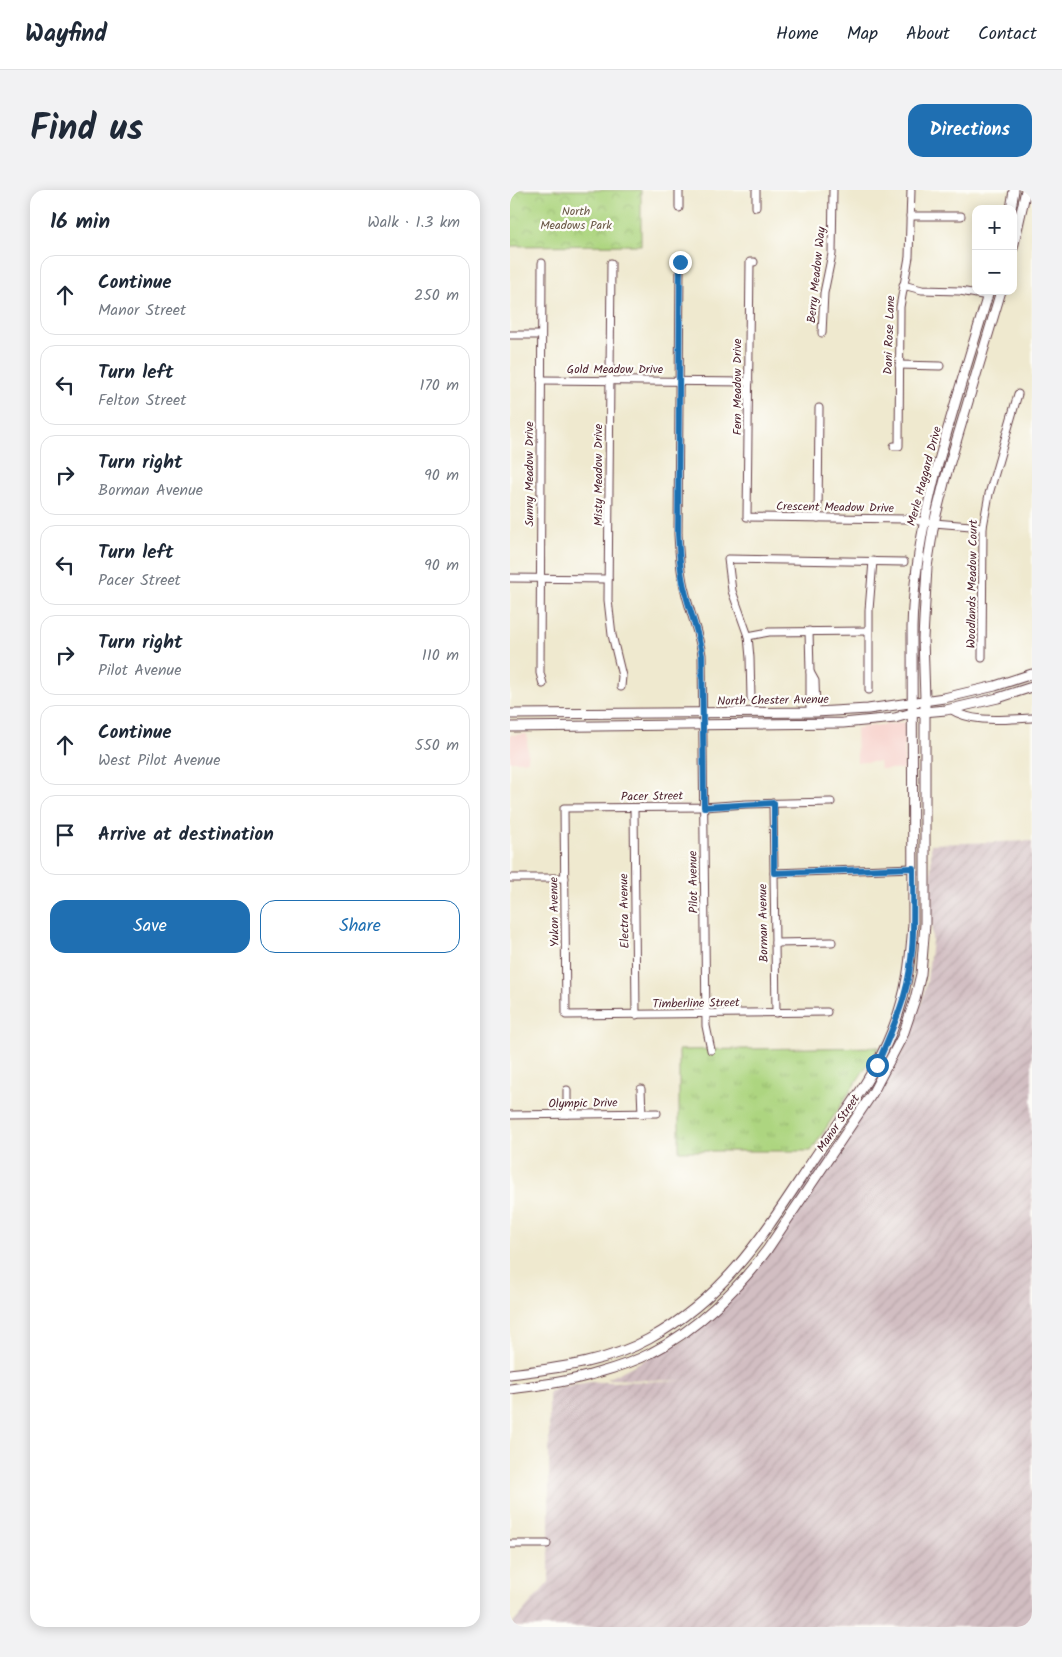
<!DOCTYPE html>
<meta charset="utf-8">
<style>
:root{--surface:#fff;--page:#f2f2f3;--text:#1f2937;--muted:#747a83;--line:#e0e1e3;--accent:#1f6fb2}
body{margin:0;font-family:Kalam,sans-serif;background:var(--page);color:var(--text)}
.controls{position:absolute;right:15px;top:15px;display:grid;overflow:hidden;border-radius:10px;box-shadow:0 2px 12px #0003}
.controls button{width:45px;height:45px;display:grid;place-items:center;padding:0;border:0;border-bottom:1px solid var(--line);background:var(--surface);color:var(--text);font:25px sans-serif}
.stop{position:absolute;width:15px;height:15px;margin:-11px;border:4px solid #1f6fb2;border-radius:50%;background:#fff}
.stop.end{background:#1f6fb2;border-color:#fff;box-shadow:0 1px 5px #0008}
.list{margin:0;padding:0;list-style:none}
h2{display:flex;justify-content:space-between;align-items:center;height:65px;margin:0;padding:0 20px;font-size:21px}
h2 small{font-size:16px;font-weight:400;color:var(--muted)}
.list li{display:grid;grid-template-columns:32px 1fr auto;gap:15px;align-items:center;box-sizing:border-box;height:80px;margin:0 10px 10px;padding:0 10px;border:1px solid var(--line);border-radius:15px}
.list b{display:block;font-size:19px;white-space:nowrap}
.list p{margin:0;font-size:16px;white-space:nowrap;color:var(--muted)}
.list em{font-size:16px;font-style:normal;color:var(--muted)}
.actions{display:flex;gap:10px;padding:15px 20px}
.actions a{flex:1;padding:11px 0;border:1px solid var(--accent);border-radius:15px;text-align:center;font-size:18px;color:var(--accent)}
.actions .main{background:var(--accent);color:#fff}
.icon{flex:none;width:28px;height:28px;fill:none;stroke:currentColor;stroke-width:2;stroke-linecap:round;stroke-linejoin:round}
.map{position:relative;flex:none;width:522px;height:1437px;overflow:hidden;border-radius:15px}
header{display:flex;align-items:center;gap:30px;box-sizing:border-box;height:70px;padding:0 25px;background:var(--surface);border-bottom:1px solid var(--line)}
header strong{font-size:24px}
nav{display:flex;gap:28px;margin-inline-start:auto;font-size:18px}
.intro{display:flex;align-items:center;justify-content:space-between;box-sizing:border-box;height:120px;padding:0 30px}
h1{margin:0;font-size:35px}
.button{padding:12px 22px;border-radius:15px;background:var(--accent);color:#fff;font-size:18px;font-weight:700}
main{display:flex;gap:30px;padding:0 30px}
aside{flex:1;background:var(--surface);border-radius:15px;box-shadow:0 2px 12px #0003}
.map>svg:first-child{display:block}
</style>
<header>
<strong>Wayfind</strong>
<nav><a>Home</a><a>Map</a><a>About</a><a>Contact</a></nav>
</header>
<div class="intro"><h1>Find us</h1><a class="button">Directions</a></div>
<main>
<aside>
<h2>16 min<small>Walk · 1.3 km</small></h2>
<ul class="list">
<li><svg class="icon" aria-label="ahead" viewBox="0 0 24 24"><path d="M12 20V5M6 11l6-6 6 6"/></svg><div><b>Continue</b><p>Manor Street</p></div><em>250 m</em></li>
<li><svg class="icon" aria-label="left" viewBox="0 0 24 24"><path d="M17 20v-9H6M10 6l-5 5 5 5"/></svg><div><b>Turn left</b><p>Felton Street</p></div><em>170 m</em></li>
<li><svg class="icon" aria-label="right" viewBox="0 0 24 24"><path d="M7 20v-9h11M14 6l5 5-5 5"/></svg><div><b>Turn right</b><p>Borman Avenue</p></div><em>90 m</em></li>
<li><svg class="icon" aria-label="left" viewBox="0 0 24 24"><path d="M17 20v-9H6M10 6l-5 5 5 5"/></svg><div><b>Turn left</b><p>Pacer Street</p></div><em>90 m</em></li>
<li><svg class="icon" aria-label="right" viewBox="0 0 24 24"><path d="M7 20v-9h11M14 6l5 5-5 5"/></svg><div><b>Turn right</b><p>Pilot Avenue</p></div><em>110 m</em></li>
<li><svg class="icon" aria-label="ahead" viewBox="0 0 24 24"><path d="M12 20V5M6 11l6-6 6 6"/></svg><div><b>Continue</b><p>West Pilot Avenue</p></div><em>550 m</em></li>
<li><svg class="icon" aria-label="arrive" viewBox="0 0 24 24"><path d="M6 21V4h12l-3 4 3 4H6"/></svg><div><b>Arrive at destination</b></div></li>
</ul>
<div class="actions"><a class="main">Save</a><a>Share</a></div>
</aside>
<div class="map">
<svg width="522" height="1437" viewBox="0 0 522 1437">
<defs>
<pattern id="industrial-furrows" width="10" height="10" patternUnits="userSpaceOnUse" patternTransform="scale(1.25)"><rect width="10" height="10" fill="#d2bec2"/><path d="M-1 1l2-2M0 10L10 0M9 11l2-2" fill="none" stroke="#b6a3a7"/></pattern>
<pattern id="grass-tufts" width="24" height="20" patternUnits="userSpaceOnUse" patternTransform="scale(1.25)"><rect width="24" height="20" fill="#add580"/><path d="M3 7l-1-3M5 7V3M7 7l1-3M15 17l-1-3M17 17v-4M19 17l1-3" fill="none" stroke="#96b66f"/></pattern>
<pattern id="park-crowns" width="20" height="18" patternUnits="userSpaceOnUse" patternTransform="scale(1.25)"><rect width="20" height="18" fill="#add580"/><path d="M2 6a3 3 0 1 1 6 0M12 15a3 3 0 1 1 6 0" fill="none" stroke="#96b66f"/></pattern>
</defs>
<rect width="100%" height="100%" fill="#fdfcf7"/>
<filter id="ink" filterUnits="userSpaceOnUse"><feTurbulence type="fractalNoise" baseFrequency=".02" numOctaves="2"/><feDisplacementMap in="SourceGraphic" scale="10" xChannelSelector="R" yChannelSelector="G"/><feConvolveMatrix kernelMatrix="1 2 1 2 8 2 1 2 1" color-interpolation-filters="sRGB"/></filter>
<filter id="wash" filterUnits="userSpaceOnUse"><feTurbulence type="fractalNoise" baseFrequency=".0096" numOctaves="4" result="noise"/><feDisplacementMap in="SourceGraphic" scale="20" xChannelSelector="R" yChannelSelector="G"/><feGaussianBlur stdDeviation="1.12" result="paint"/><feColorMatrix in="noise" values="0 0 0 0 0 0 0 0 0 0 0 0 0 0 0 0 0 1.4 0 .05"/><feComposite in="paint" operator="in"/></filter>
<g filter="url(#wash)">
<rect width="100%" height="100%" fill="#efe9cf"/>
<g fill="#f7d0ca">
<path d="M395 532 394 579H370L369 572H347L346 538Z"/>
<path d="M17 544 18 571H0V545Z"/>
</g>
<path fill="url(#industrial-furrows)" d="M522 651V1437H0L39 1392V1202L51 1197 80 1192 179 1191 97 1189 172 1151 242 1084 302 984 375 894 398 851 412 811 417 791 422 751 421 654Z"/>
<path fill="url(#grass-tufts)" stroke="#7c7a56" d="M369 857 301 961H169V860Z"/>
<path fill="url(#park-crowns)" stroke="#7c7a56" d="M0 0H131V55L0 56Z"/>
</g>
<g filter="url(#ink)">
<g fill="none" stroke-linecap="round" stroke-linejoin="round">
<g stroke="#633d44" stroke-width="9">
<g id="minor">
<path d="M246 17V0"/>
<path d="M169 18V0"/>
<path d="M400 26H451"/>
<path d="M170 72 168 344C169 363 170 383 175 401 180 423 189 443 192 465L196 836 201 860"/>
<path d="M244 72H240L237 327 396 329 424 333 473 337"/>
<path d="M32 73 30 483 33 494"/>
<path d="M101 73 98 410 102 445 112 486 111 497"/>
<path d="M393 95 412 100 450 101 478 106"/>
<path d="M312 143 314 103 322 64 323 0"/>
<path d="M0 145H31"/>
<path d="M389 175 430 176"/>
<path d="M31 190 239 192"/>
<path d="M384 256H389L390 117 399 67 401 0"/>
<path d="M308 328 309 218"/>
<path d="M0 388 98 389"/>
<path d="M299 441 300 482"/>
<path d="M238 446 259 442 358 441"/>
<path d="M472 468 473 337 479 304 508 204"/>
<path d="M359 500V420L363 371"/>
<path d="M241 508 240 468 238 446 222 401 218 369 394 372"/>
<path d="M440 519C463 534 495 529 522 528"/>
<path d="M300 522V482L305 491 306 522"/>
<path d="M263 613 266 823"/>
<path d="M124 618 126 825"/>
<path d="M264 683 403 678"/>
<path d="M0 688H55"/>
<path d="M265 753 322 752"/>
<path d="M317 822 56 825 54 618 194 617 236 614 321 612"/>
<path d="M131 899 132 924"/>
<path d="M57 900V924"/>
<path d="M0 925 147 923"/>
<path d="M0 1354H37"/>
</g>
</g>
<g stroke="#633d44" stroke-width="11">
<g id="major">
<path d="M501 19 504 0"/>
<path d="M503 58 516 0"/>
<path d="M0 524 306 522 358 519 434 508 485 496 522 484"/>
<path d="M0 537 333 533 385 528 402 523 436 520 488 508 522 497"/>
<path d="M0 1184C47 1178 96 1173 139 1149 221 1104 259 1035 309 961 336 922 365 885 382 841 397 803 400 774 403 734L402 438C405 322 447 212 479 101"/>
<path d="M0 1199C29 1195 59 1192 87 1183 105 1178 124 1172 141 1163 185 1141 228 1099 257 1060L362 904 393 845 405 809 411 784 415 734V509L413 448 417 377 424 333 435 289 491 101"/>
</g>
</g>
<use href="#minor" stroke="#fff" stroke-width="7"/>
<use href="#major" stroke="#fff" stroke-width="9"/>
</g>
</g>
<g fill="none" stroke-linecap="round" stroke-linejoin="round" filter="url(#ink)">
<path stroke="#1f6fb2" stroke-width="6" d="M170 72 168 344C169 363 170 383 175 401 180 423 189 443 192 465L194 617 264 613V683L403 678C403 720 406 765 394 806 387 830 377 852 367 875"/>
</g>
<g text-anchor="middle" stroke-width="4.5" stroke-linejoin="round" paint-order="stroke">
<g font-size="12" fill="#685644" stroke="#fdfcf7">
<text x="66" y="25">North<tspan x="66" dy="14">Meadows Park</tspan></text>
</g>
<g font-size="12" fill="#4a1f2b" stroke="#fdfcf7">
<text transform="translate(306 85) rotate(-84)" y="4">Berry Meadow Way</text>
<text transform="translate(379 145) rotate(-88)" y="4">Dani Rose Lane</text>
<text x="105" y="183">Gold Meadow Drive</text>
<text transform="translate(227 197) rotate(-90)" y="4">Fern Meadow Drive</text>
<text transform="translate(19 284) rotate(-90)" y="4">Sunny Meadow Drive</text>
<text transform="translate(88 285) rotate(-90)" y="4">Misty Meadow Drive</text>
<text transform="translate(414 286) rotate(-75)" y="4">Merle Haggard Drive</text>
<text transform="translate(325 317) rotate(1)" y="4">Crescent Meadow Drive</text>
<text transform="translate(462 394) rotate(-89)" y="4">Woodlands Meadow Court</text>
<text transform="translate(263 510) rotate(-1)" y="4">North Chester Avenue</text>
<text transform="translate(142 606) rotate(-1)" y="4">Pacer Street</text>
<text transform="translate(183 692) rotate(-91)" y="4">Pilot Avenue</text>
<text transform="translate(114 721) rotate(-91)" y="4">Electra Avenue</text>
<text transform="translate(44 722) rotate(-91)" y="4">Yukon Avenue</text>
<text transform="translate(253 733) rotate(-91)" y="4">Borman Avenue</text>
<text transform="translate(186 813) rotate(-1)" y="4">Timberline Street</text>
<text transform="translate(73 913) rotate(-1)" y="4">Olympic Drive</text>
<text transform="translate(328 933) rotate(-56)" y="4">Manor Street</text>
</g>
</g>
</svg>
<div class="controls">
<button>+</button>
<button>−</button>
</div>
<div class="stop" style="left:367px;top:875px"></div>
<div class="stop end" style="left:170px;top:72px"></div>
</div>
</main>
